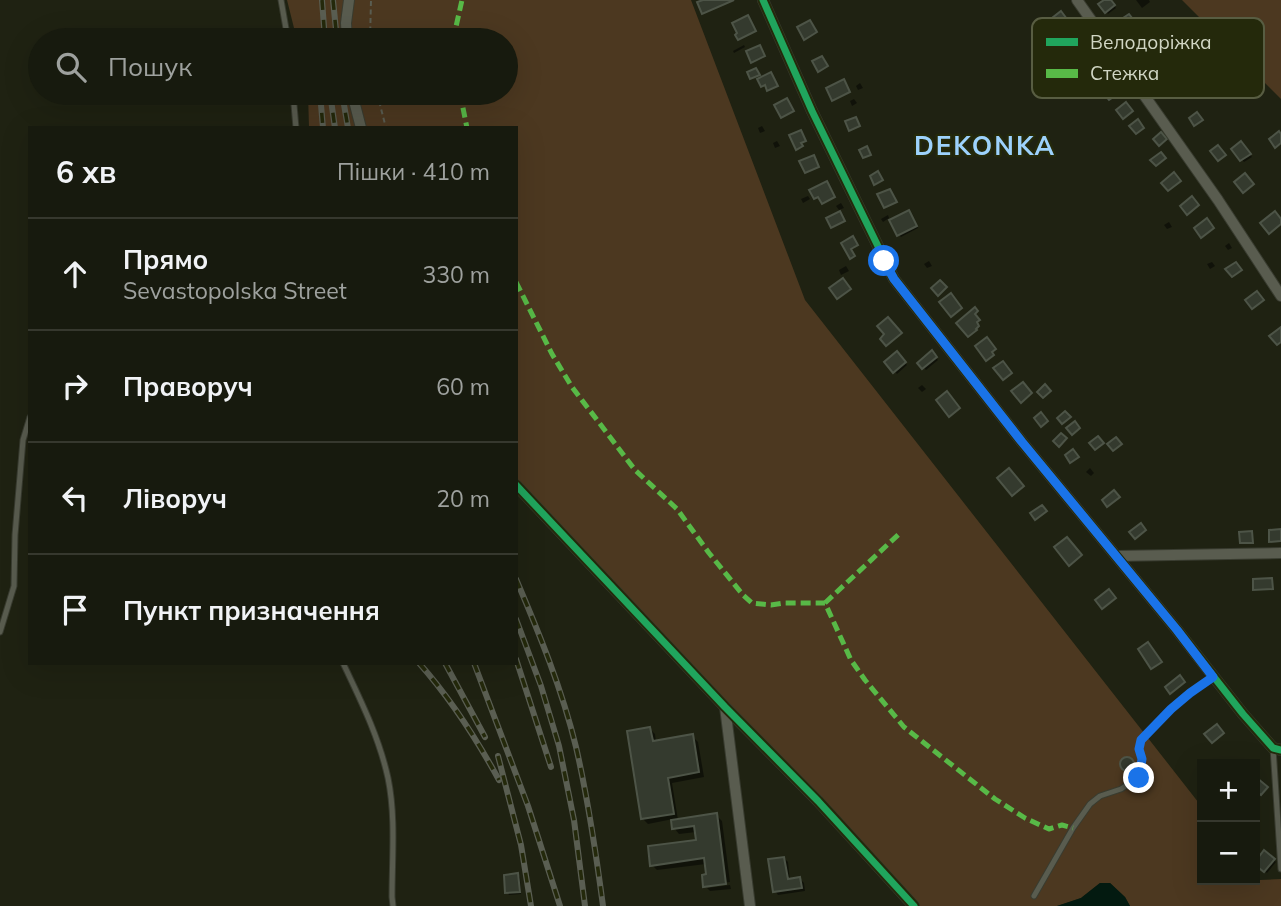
<!DOCTYPE html>
<html lang="uk">
<meta charset="utf-8">
<style>
:root{--surface:#171a0e;--page:#24271c;--text:#f1f3f6;--muted:#9ea19e;--line:#36382e}
body{margin:0;font-family:Mulish,sans-serif;background:var(--page);color:var(--text)}
.controls{position:absolute;right:21px;bottom:21px;display:grid;overflow:hidden;border-radius:0px;box-shadow:0 7px 28px #0002}
.controls button{width:63px;height:63px;display:grid;place-items:center;padding:0;border:0;border-bottom:2px solid var(--line);background:var(--surface);color:var(--text);font:35px sans-serif}
.stop{position:absolute;width:21px;height:21px;margin:-16px;border:5px solid #1a73e8;border-radius:50%;background:#fff}
.stop.end{background:#1a73e8;border-color:#fff;box-shadow:0 2px 7px #0008}
.list{margin:0;padding:0;list-style:none}
h2{display:flex;justify-content:space-between;align-items:center;height:91px;margin:0;padding:0 28px;font-size:30px}
h2 small{font-size:23px;font-weight:400;color:var(--muted)}
.list li{display:grid;grid-template-columns:46px 1fr auto;gap:21px;align-items:center;box-sizing:border-box;height:112px;padding:0 28px;border-top:2px solid var(--line)}
.list b{display:block;font-size:26px;white-space:nowrap}
.list p{margin:0;font-size:23px;white-space:nowrap;color:var(--muted)}
.list em{font-size:23px;font-style:normal;color:var(--muted)}
.icon{flex:none;width:38px;height:38px;fill:none;stroke:currentColor;stroke-width:2;stroke-linecap:round;stroke-linejoin:round}
.map{position:relative;flex:none;width:1281px;height:906px;overflow:hidden}
.search{position:absolute;background:var(--surface);box-shadow:0 7px 28px #0002;left:28px;top:28px;width:490px;height:77px;display:flex;align-items:center;gap:18px;box-sizing:border-box;padding:0 24px;border-radius:38px;color:var(--muted);font-size:26px}
.panel{position:absolute;background:var(--surface);box-shadow:0 7px 28px #0002;left:28px;top:126px;width:490px;height:539px;border-radius:0px}
.map>svg:first-child{display:block}
</style>
<div class="map">
<svg width="1281" height="906" viewBox="0 0 1281 906">
<rect width="100%" height="100%" fill="#1f2212"/>
<g fill="#4c3820">
<path d="M287 0H691L805 300 1202 807V880H1255V874L1260 880 1281 879V906H1130L1125 897 1110 883H1100L1081 898 1057 906H914L516 485V128H309L308 93H506V40H297Z"/>
<path d="M1182 0H1281V99Z"/>
</g>
<path fill="#031a10" d="M1100 883H1110L1125 897 1130 906H1057L1081 898Z"/>
<g fill="#0007">
<path d="M1107 0H1110L1116 8 1108 14 1101 5Z"/>
<path d="M1136 0H1149L1150 2 1142 8Z"/>
<path d="M744 45 745 47 734 53 733 51Z"/>
<path d="M860 83 863 88 858 90 856 86Z"/>
<path d="M854 99 857 103 852 106 850 101Z"/>
<path d="M762 126 765 131 760 133 758 128Z"/>
<path d="M777 141 780 146 775 148 773 143Z"/>
<path d="M1243 145 1252 157 1244 162 1233 149Z"/>
<path d="M808 196 810 199 803 203 801 199Z"/>
<path d="M841 203 844 208 839 210 836 206Z"/>
<path d="M888 215 889 218 883 222 881 219Z"/>
<path d="M911 215 918 228 901 237 899 235Z"/>
<path d="M1169 222 1172 227 1167 229 1164 225Z"/>
<path d="M1229 243 1232 248 1228 250 1225 246Z"/>
<path d="M929 261 932 266 927 268 924 264Z"/>
<path d="M1212 262 1215 266 1210 269 1207 264Z"/>
<path d="M846 266 849 271 841 275 839 270Z"/>
<path d="M932 353 938 360 926 370 919 363Z"/>
<path d="M897 354 907 365 897 374 887 363Z"/>
<path d="M922 385 926 389 922 392 918 388Z"/>
<path d="M1090 468 1094 473 1091 476 1086 472Z"/>
<path d="M650 729 655 734 656 742 692 736 698 742 704 777 672 783 678 820 716 815 722 821 730 882 707 885V888L705 886 708 876 706 864 657 870 652 865 698 841 696 832 679 834 674 828 673 819 648 824 642 818Z"/>
<circle cx="1128" cy="764" r="5.5"/>
<path d="M1265 852 1276 862 1267 873 1256 864Z"/>
<path d="M784 858 788 862 790 881 800 879 804 883 805 891 778 895 775 891Z"/>
<path d="M517 875 520 877 521 894 509 895 507 892Z"/>
<path d="M730 885 731 889 710 891 707 888Z"/>
</g>
<g fill="#343a2e" stroke="#4d5447" stroke-width="2">
<path d="M703 0H734L702 14 697 2Z"/>
<path d="M1104 0H1111L1115 5 1105 13 1098 4Z"/>
<path d="M1061 11 1067 19 1058 26 1052 18Z"/>
<path d="M1129 14 1136 23 1128 30 1120 20Z"/>
<path d="M748 15 756 31 738 40 735 35 737 33 732 23Z"/>
<path d="M810 20 817 32 804 40 797 27Z"/>
<path d="M760 45 765 56 751 63 746 51Z"/>
<path d="M822 56 828 66 818 72 812 61Z"/>
<path d="M756 68 760 75 750 79 747 72Z"/>
<path d="M771 72 778 86 767 91 765 85 761 87 757 79Z"/>
<path d="M844 79 850 92 832 101 826 88Z"/>
<path d="M1110 81 1119 93 1109 100 1100 89Z"/>
<path d="M787 98 794 111 781 118 774 105Z"/>
<path d="M1126 102 1133 111 1123 119 1116 110Z"/>
<path d="M1197 112 1203 120 1194 126 1189 118Z"/>
<path d="M856 117 860 126 849 131 845 121Z"/>
<path d="M1138 119 1144 128 1136 134 1129 126Z"/>
<path d="M801 130 806 141 801 143 803 146 796 150 789 135Z"/>
<path d="M1279 131 1281 134V143L1275 148 1269 139Z"/>
<path d="M1161 132 1167 139 1159 146 1153 139Z"/>
<path d="M1241 141 1251 154 1240 161 1231 149Z"/>
<path d="M1218 145 1226 155 1218 161 1210 151Z"/>
<path d="M867 146 871 155 863 158 859 150Z"/>
<path d="M1161 152 1166 158 1156 166 1150 160Z"/>
<path d="M814 155 819 167 805 173 799 161Z"/>
<path d="M878 171 883 180 874 185 870 176Z"/>
<path d="M1174 172 1181 181 1168 191 1161 183Z"/>
<path d="M1245 173 1254 184 1243 193 1234 182Z"/>
<path d="M827 181 835 197 822 204 818 197 814 199 809 190Z"/>
<path d="M890 189 897 202 884 208 877 194Z"/>
<path d="M1192 196 1199 205 1187 215 1180 206Z"/>
<path d="M909 210 917 226 897 236 889 220Z"/>
<path d="M840 211 845 221 831 228 826 218Z"/>
<path d="M1275 211 1281 219V224L1269 234 1260 223Z"/>
<path d="M1207 218 1214 228 1201 238 1194 228Z"/>
<path d="M853 236 858 245 851 249 855 256 850 259 841 243Z"/>
<path d="M1236 262 1242 270 1232 277 1225 269Z"/>
<path d="M843 278 851 289 837 299 829 288Z"/>
<path d="M940 280 947 287 938 296 931 288Z"/>
<path d="M1257 291 1264 300 1252 309 1245 300Z"/>
<path d="M951 293 962 308 951 317 939 302Z"/>
<path d="M975 307 978 311 975 314 980 320 977 322 979 326 976 329 977 330 968 337 956 323Z"/>
<path d="M888 317 902 333 886 346 880 339 884 334 877 326Z"/>
<path d="M1281 327V342L1277 345 1269 336Z"/>
<path d="M987 337 996 349 992 352 994 355 986 361 975 346Z"/>
<path d="M932 350 937 357 922 369 917 363Z"/>
<path d="M897 351 906 362 893 373 884 362Z"/>
<path d="M1003 361 1012 373 1003 380 993 368Z"/>
<path d="M1023 382 1032 393 1021 403 1011 391Z"/>
<path d="M1045 384 1051 391 1043 398 1037 392Z"/>
<path d="M947 391 960 408 949 417 936 400Z"/>
<path d="M1065 411 1071 417 1062 424 1057 418Z"/>
<path d="M1041 412 1048 421 1041 427 1034 418Z"/>
<path d="M1075 421 1080 428 1072 435 1066 428Z"/>
<path d="M1061 433 1067 438 1059 447 1053 441Z"/>
<path d="M1098 436 1104 443 1095 450 1089 443Z"/>
<path d="M1116 437 1122 444 1113 451 1107 444Z"/>
<path d="M1073 449 1079 457 1070 463 1065 455Z"/>
<path d="M1009 468 1024 486 1012 496 997 478Z"/>
<path d="M1114 490 1120 497 1107 507 1102 500Z"/>
<path d="M1042 505 1047 511 1035 520 1030 513Z"/>
<path d="M1141 523 1146 530 1135 539 1129 532Z"/>
<path d="M1281 529V541L1269 542V530Z"/>
<path d="M1252 531 1253 543H1240L1239 532Z"/>
<path d="M1067 537 1082 555 1069 566 1054 547Z"/>
<path d="M1272 578 1273 589 1253 590V579Z"/>
<path d="M1109 589 1116 598 1102 609 1095 600Z"/>
<path d="M1148 642 1162 662 1151 669 1138 649Z"/>
<path d="M1180 675 1185 682 1170 694 1165 687Z"/>
<path d="M1217 724 1224 733 1212 743 1204 734Z"/>
<path d="M650 727 653 741 693 734 699 772 668 778 674 814 641 819 627 731Z"/>
<circle cx="1127" cy="764" r="7"/>
<path d="M1257 778 1268 787 1261 795 1255 790V780Z"/>
<path d="M717 813 726 884 703 887 702 875 706 874 704 858 650 866 648 846 696 840 694 826 672 829 671 820Z"/>
<path d="M1264 850 1275 859 1264 872 1255 865V862Z"/>
<path d="M784 857 788 879 800 877 802 888 773 892 768 859Z"/>
<path d="M518 873 520 892 505 893 504 875Z"/>
</g>
<g fill="none" stroke-linecap="round" stroke-linejoin="round">
<g stroke="#393c30" stroke-width="7">
<g id="lane">
<path d="M281 0 288 40"/>
<path d="M293 93 296 128"/>
<path d="M0 632 14 586 15 535 23 440 30 417"/>
<path d="M343 663C361 701 379 737 388 778 396 817 392 858 392 897L393 906"/>
<path d="M1273 748 1281 869"/>
<path d="M1034 896 1073 828 1090 804 1100 796 1121 789 1139 777 1142 759 1139 749 1141 740 1171 709 1190 693 1213 678"/>
</g>
</g>
<g stroke="#393c30" stroke-width="12">
<g id="street">
<path d="M763 0 812 111 894 279 1022 442 1177 630 1243 714 1273 748 1281 750"/>
<path d="M1077 0 1218 200 1281 296"/>
<path d="M347 40 346 23 349 0"/>
<path d="M352 93 361 128"/>
<path d="M516 485 725 707 818 801 914 906"/>
<path d="M1116 556 1281 553"/>
<path d="M725 707 750 906"/>
</g>
</g>
<g stroke="#5a5d51" stroke-width="2" stroke-dasharray="5 3.5" stroke-linecap="butt">
<path d="M370 40 371 0"/>
<path d="M377 93 386 128"/>
</g>
<use href="#lane" stroke="#595c4f" stroke-width="5"/>
<use href="#street" stroke="#595c4f" stroke-width="10"/>
<g stroke="#5a5e52" stroke-width="6">
<g id="rail">
<path d="M322 0 325 40"/>
<path d="M333 0 337 40"/>
<path d="M320 93 323 128"/>
<path d="M330 93 335 128"/>
<path d="M342 93 348 128"/>
<path d="M516 579C539 633 562 689 576 747 588 799 596 853 603 906"/>
<path d="M516 619 541 686 559 746 574 820 585 906"/>
<path d="M516 659 551 767"/>
<path d="M419 663C451 699 476 738 499 780"/>
<path d="M445 663 485 737"/>
<path d="M474 663 528 806 560 906"/>
<path d="M498 756 521 845 531 906"/>
</g>
</g>
<use href="#rail" stroke="#24290b" stroke-width="3.5" stroke-dasharray="10" stroke-linecap="butt"/>
<g stroke="#58b947" stroke-width="5" stroke-dasharray="10 5" stroke-linecap="butt">
<path d="M453 40 462 0"/>
<path d="M460 93 467 128"/>
<path d="M516 282 552 354 572 387 635 470 677 509 709 553 743 595 752 603 771 605 784 603H825L851 660 865 680 904 727 995 799 1025 818 1049 829 1062 825 1073 828"/>
<path d="M825 603 899 534"/>
</g>
<g stroke="#24290b" stroke-width="11">
<g id="cycleway">
<path d="M763 0 812 111 894 279 1022 442 1177 630 1243 714 1273 748 1281 750"/>
<path d="M516 485 725 707 818 801 914 906"/>
</g>
</g>
<use href="#cycleway" stroke="#20a55d" stroke-width="7"/>
</g>
<g fill="none" stroke-linecap="round" stroke-linejoin="round">
<path stroke="#1a73e8" stroke-width="9" d="M884 261 894 279 1022 442 1177 630 1213 677 1190 693 1171 709 1141 740 1139 749 1142 759 1139 778"/>
</g>
<g text-anchor="middle" stroke-width="5" stroke-linejoin="round" paint-order="stroke">
<g font-size="26" font-weight="bold" letter-spacing="2" fill="#9dd2fc" stroke="#24290b">
<text x="985" y="155">DEKONKA</text>
</g>
</g>
<rect x="1032" y="18" width="232" height="80" rx="10" fill="#24290b" stroke="#585d42" stroke-width="2"/>
<rect x="1046" y="38" width="32" height="8" fill="#20a55d"/>
<rect x="1046" y="69" width="32" height="9" fill="#58b947"/>
<g font-size="19" fill="#d1d6c4">
<text x="1090" y="49">Велодоріжка</text>
<text x="1090" y="80">Стежка</text>
</g>
</svg>
<div class="controls">
<button>+</button>
<button>−</button>
</div>
<div class="stop" style="left:884px;top:261px"></div>
<div class="stop end" style="left:1139px;top:778px"></div>
<div class="search"><svg class="icon" aria-label="search" viewBox="0 0 24 24"><circle cx="10" cy="10" r="6"/><path d="M15 15l6 6"/></svg>Пошук</div>
<section class="panel">
<h2>6 хв<small>Пішки · 410 m</small></h2>
<ul class="list">
<li><svg class="icon" aria-label="ahead" viewBox="0 0 24 24"><path d="M12 20V5M6 11l6-6 6 6"/></svg><div><b>Прямо</b><p>Sevastopolska Street</p></div><em>330 m</em></li>
<li><svg class="icon" aria-label="right" viewBox="0 0 24 24"><path d="M7 20v-9h11M14 6l5 5-5 5"/></svg><div><b>Праворуч</b></div><em>60 m</em></li>
<li><svg class="icon" aria-label="left" viewBox="0 0 24 24"><path d="M17 20v-9H6M10 6l-5 5 5 5"/></svg><div><b>Ліворуч</b></div><em>20 m</em></li>
<li><svg class="icon" aria-label="arrive" viewBox="0 0 24 24"><path d="M6 21V4h12l-3 4 3 4H6"/></svg><div><b>Пункт призначення</b></div></li>
</ul>
</section>
</div>
